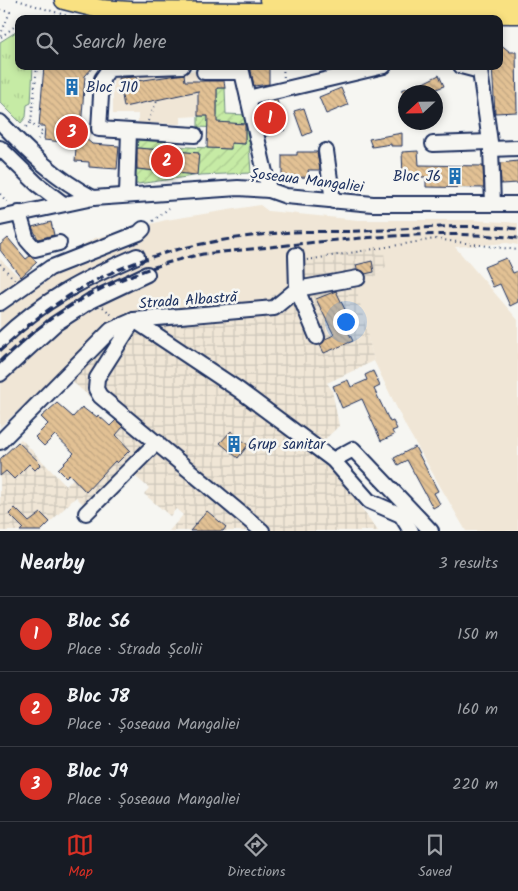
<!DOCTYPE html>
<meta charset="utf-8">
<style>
:root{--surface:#171b24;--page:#242831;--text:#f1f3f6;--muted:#9ea1a6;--line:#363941;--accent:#d93025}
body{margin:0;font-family:Kalam,sans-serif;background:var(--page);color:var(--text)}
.compass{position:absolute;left:398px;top:85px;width:45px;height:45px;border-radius:50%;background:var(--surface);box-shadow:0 2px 8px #0003;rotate:248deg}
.you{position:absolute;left:345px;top:321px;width:18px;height:18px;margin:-12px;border:4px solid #fff;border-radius:50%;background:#1a73e8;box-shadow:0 0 0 8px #1a73e833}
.badge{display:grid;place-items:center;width:32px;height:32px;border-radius:50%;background:var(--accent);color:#fff;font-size:16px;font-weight:700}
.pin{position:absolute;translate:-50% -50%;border:2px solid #fff;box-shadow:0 1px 5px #0006}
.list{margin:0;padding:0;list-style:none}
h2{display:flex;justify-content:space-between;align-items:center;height:65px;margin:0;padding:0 20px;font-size:21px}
h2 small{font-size:16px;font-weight:400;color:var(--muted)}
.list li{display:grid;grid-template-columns:32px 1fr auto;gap:15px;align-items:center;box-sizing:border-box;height:75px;padding:0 20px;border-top:1px solid var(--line)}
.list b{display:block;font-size:19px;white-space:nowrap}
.list p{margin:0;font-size:16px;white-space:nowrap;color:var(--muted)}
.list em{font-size:16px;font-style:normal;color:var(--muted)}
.icon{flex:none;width:28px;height:28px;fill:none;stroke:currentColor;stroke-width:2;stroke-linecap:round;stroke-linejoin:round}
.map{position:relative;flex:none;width:518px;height:531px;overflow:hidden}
.search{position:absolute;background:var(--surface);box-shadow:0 2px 8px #0003;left:15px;right:15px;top:15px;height:55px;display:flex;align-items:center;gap:12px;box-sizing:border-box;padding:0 18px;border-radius:10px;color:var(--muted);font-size:19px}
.sheet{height:290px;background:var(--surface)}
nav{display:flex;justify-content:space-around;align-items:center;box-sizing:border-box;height:70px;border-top:1px solid var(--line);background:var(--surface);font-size:14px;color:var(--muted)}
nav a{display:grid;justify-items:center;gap:2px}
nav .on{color:var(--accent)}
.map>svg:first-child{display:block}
</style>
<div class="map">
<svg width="518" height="531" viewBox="0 0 518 531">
<defs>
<pattern id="industrial-grid" width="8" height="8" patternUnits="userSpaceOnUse" patternTransform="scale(1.25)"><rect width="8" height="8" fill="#f0e6d6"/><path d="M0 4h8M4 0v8" fill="none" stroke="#cdc6ba"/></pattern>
<pattern id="grass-tufts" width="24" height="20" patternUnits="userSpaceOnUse" patternTransform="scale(1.25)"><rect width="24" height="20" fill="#c6eba5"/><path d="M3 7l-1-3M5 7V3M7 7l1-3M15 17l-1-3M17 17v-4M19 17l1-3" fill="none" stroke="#aaca90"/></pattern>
<pattern id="garden-furrows" width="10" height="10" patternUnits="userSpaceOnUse" patternTransform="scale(1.25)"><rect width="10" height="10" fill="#c6eba5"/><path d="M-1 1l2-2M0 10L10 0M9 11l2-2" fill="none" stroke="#aaca90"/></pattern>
<pattern id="building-back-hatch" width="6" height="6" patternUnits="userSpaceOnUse" patternTransform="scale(1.25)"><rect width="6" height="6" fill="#e2c194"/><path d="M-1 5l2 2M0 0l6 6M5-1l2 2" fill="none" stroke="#c1a682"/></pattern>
</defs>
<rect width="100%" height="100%" fill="#f6f6f2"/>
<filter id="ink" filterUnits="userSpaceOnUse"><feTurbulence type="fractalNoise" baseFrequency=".02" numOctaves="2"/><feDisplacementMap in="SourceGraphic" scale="10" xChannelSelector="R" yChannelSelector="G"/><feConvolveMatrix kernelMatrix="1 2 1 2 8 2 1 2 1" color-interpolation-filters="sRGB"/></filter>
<g filter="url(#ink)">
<g fill="#f0e6d6">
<path d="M197 71 198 116 181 117V124L138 123V114H113V79L121 72Z"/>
<path d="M260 205 268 211 358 220H472L518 223V245L507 243 455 247 518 320V531H466L406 427 374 361 356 291 386 267 288 289 244 307 110 328 0 427V259L23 280 95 238 166 220Z"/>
</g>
<path fill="url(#industrial-grid)" d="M383 246 386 267 357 291 374 361 327 383 332 390 339 426 319 445 367 495 357 502 378 531H169L183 515 176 509 170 516 144 494 149 488 131 473 92 513 76 497 41 531H0V459L21 439 66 486 124 426 61 372 110 328 244 307 288 289 299 260Z"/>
<path fill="url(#grass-tufts)" stroke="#708d82" d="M19 30V66H33L31 103 27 105 26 117 21 123 0 102V42Z"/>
<path fill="url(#garden-furrows)" stroke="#708d82" d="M217 88H225L226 114 248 115 254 143 249 144 251 173 200 175 131 185 135 169 196 175 198 153 137 148 138 140 168 142V146L230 149 231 143 245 144V124L222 123 221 128 198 127V116H217Z"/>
<g fill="url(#building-back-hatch)" stroke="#1b2f5e">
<path d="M499 43 510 52H516L517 112 495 113 492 66H499Z"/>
<path d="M44 66H94L85 76 81 128 84 137 92 144 119 146 117 169 89 167V162L75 161 76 148 71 143 44 140 45 126H39Z"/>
<path d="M250 66H269V84L254 86Z"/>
<path d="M184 74 185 81H224L225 88H217V122L245 124V144L231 143V149L207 148 208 116H198V91L124 107 119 78 136 77 137 81Z"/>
<path d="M439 75 444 86 429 92H402L401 90 421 84Z"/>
<path d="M341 88 348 105 326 114 319 97Z"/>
<path d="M277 100 285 130 266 136 259 105Z"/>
<path d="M304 108 312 132 303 136 294 111Z"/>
<path d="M402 133V146H391V144L372 147 369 139Z"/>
<path d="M137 148 199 153 197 175 137 169Z"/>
<path d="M418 151 419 165 483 166 484 188 426 187V177H403L402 152Z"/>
<path d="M297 152H317L320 170H308L309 177 282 178V155H297Z"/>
<path d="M518 161V183L501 184 500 163Z"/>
<path d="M51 222 54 235 38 239 32 227Z"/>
<path d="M8 238 26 259 30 256 37 262 21 277 0 250V245Z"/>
<path d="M506 258 513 273 518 271V302L510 306 500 284 493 287 484 267Z"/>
<path d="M372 261 374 272 365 274 357 269 356 265Z"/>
<path d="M336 291 353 326 347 329 353 341 324 353 320 345 325 339 334 335 316 299Z"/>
<path d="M373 371 380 386 374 389 390 422 393 421 397 429 392 431 394 435 381 441 362 399 342 408 333 386 348 380 351 387 367 380 365 375Z"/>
<path d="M57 403 73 417 82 407 91 414 92 413 97 417 98 415 110 426 116 420 123 427 116 435 130 450 117 463 115 461 86 492 69 474 66 477 58 469 74 453 55 435 44 446 35 437 48 424 41 417Z"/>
<path d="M231 431 248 445 238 458 220 443Z"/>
<path d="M18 442 41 464 35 470 29 464 14 479 6 471 0 476V459Z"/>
<path d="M415 447 438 491 434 493 440 504 433 508 407 460 398 465 394 458Z"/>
<path d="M15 508 29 522 41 513 50 522 41 531H20L23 528 9 514Z"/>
<path d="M207 511 226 527 223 531H190Z"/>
</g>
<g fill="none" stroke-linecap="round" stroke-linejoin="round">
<g stroke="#1b2f5e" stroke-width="18">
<g id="minor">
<path d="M182 66 109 69 102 79 99 129 195 135"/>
<path d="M461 66 480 71 491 149 493 204"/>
<path d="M204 72H242L248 98"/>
<path d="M0 122C30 153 55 178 93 198"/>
<path d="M433 144 489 142"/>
<path d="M0 148 37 184 62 203"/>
<path d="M491 149 518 148"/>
<path d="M326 151 333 201"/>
<path d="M269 190 248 98 384 66"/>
<path d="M127 194 129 131"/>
<path d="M19 213 27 240 35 249 59 243"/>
<path d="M0 218 93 198 238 188 269 190 286 196 373 204H518"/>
<path d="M0 303 50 268 139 233 143 229"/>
<path d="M134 320 239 390 333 460 369 501 401 515 411 531"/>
<path d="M134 320 97 378 96 389 100 396 262 531"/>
<path d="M317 337 297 289 358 278"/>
<path d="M0 341C44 299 82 280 137 256"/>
<path d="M0 374 55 324 92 300 147 274"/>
<path d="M0 442 111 330 134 320 274 308 297 289 296 255"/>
<path d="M333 460 353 449 431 531"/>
<path d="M86 513 157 442"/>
</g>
</g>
<g stroke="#1b2f5e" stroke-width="21">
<g id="major">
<path d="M64 0 100 9 131 11 518 14"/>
<path d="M269 0 518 1"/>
</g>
</g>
<g stroke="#1b2f5e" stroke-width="2" stroke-dasharray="1 4" stroke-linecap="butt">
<path d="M17 0 74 18"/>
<path d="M0 10 10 12 0 36"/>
<path d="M24 19 25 18"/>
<path d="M1 37 19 23"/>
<path d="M37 66 31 122 43 133 38 139"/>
<path d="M283 66 284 79"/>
<path d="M148 121 157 101"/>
<path d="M26 127 31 122"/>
<path d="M0 194 7 202"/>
<path d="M153 221 169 208"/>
<path d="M307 260 435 239 518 250"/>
<path d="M0 264 15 280"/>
<path d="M103 307 113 316"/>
</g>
<use href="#minor" stroke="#f6f6f2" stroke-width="14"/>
<use href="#major" stroke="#f9e181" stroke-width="18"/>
<g stroke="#1b2f5e" stroke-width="3" stroke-dasharray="8 4" stroke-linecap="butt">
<path d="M0 351C87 266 172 242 291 232 315 231 339 232 363 231 414 229 467 223 518 229"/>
<path d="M0 361C57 306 125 270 203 254 306 244 415 227 518 238"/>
</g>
</g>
</g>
<defs>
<g id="building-bare" transform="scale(1.35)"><path d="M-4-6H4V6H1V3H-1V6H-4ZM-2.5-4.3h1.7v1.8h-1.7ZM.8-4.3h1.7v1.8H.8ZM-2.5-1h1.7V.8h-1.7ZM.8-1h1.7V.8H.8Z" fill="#1f6fb2" stroke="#f6f6f2" stroke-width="2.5" paint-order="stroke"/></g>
</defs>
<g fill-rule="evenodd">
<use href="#building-bare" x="72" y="87"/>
<use href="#building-bare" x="455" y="176"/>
<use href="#building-bare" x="234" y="444"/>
</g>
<g text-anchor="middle" stroke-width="5" stroke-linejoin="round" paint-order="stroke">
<g font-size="15" fill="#1b2f5e" stroke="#f6f6f2" text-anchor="start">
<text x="86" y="92">Bloc J10</text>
<text x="441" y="181" text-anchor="end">Bloc J6</text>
<text x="248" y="449">Grup sanitar</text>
</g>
<g font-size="15" fill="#1b2f5e" stroke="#f6f6f2">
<text transform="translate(307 180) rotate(7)" y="5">Șoseaua Mangaliei</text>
<text transform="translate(188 300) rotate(-4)" y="5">Strada Albastră</text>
</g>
</g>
</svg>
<svg class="compass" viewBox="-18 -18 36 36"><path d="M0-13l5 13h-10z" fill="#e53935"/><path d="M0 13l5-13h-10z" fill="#9ea1a6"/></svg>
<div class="you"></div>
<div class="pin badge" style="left:270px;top:118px">1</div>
<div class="pin badge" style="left:167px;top:161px">2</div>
<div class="pin badge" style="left:72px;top:132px">3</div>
<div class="search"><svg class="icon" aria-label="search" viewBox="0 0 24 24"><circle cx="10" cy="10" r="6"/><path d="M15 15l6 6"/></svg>Search here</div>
</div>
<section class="sheet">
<h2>Nearby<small>3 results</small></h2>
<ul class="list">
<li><span class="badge">1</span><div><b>Bloc S6</b><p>Place · Strada Școlii</p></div><em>150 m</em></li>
<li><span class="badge">2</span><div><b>Bloc J8</b><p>Place · Șoseaua Mangaliei</p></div><em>160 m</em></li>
<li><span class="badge">3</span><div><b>Bloc J9</b><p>Place · Șoseaua Mangaliei</p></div><em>220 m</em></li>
</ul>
</section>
<nav>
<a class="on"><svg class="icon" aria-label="map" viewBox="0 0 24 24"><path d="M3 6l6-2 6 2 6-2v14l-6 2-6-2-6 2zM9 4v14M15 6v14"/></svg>Map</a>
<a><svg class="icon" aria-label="directions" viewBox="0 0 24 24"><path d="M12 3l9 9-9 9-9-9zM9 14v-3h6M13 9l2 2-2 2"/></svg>Directions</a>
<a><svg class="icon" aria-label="saved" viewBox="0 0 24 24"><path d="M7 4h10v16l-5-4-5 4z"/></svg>Saved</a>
</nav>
